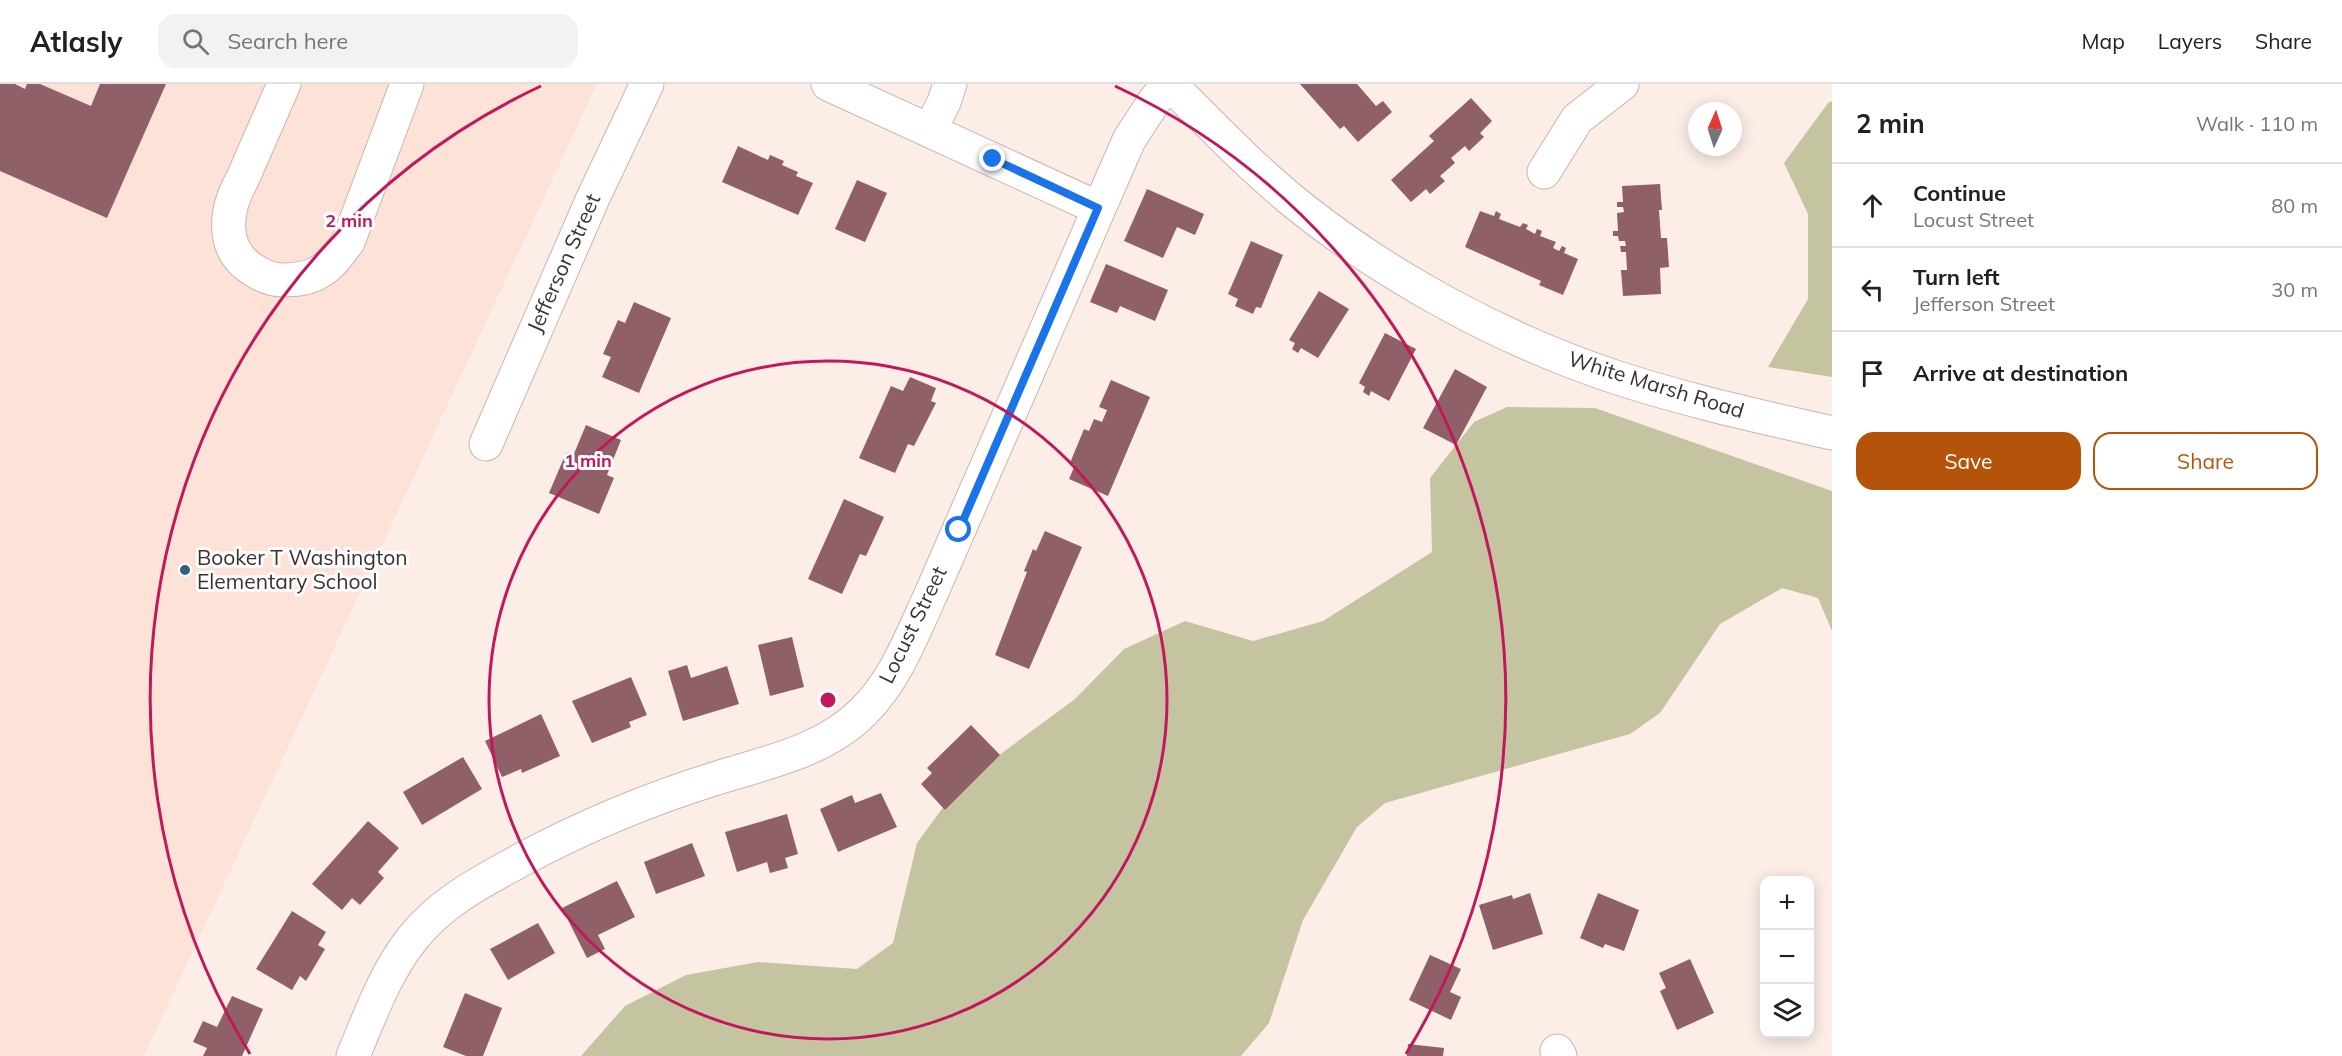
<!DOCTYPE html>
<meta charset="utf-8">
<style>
:root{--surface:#fff;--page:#f2f2f2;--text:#202124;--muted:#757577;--line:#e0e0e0;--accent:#b45309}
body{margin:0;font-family:Mulish,sans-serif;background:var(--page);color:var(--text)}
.controls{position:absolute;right:18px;bottom:18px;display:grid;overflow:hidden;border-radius:12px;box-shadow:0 3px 15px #0003}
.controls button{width:54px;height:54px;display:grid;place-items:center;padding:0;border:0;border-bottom:2px solid var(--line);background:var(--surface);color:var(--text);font:30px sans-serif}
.compass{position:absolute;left:1688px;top:18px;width:54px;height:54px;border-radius:50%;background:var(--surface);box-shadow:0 3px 15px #0003;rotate:3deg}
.stop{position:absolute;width:18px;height:18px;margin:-14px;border:4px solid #1a73e8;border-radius:50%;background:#fff}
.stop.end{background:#1a73e8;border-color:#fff;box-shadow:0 2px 6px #0008}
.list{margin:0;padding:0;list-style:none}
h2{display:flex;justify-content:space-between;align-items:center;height:78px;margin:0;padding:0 24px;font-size:26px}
h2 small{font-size:20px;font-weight:400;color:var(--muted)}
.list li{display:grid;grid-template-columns:39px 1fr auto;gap:18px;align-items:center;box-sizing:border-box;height:84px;padding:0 24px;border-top:2px solid var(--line)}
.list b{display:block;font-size:22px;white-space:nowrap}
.list p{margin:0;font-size:20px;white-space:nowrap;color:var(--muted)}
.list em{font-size:20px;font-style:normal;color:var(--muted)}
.actions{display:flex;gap:12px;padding:18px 24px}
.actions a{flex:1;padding:14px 0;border:2px solid var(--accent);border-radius:18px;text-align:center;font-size:21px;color:var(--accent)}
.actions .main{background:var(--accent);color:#fff}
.icon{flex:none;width:33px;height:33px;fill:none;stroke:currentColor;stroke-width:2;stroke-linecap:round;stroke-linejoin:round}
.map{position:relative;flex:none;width:1832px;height:972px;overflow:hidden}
header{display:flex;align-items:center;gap:36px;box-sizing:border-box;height:84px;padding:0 30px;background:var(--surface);border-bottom:2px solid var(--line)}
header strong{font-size:28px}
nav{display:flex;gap:33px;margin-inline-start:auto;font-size:21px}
.search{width:420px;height:54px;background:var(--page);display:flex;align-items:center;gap:15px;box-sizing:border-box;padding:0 21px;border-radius:18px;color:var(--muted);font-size:22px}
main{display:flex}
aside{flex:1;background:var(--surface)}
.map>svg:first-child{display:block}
</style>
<header>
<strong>Atlasly</strong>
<div class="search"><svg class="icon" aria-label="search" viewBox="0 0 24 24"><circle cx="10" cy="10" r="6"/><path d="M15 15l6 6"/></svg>Search here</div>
<nav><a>Map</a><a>Layers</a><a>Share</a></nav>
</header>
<main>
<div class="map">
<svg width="1832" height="972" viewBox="0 0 1832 972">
<rect width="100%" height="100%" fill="#fdede7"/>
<path fill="#fde2d8" d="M0 0H597L144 972H0Z"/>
<g fill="#c4c4a0">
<path d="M1832 17V293L1768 283 1808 215V130L1784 79 1828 19Z"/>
<path d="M1507 323 1595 324 1832 407V547L1818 514 1782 504 1720 540 1660 629 1630 650 1385 719 1357 743 1303 836 1269 939 1241 972H581L625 922 686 891 758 878 857 885 893 859 917 759 960 700 1075 615 1124 565 1185 537 1253 557 1323 537 1432 468 1430 394 1474 338Z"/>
</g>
<g fill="#8f6068">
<path d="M0 0H15L25 5 27 0H40L91 22 100 0H166L107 134 0 87Z"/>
<path d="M1300 0H1357L1376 22 1383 17 1392 28 1358 58 1344 42 1340 45Z"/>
<path d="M1471 14 1492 37 1480 49 1484 53 1469 67 1465 62 1451 74 1455 79 1440 92 1445 97 1430 110 1426 105 1411 118 1391 96 1434 57 1429 52Z"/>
<path d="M738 62 768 76 770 71 784 77 782 81 798 88 796 92 813 99 798 131 722 98Z"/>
<path d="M857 96 887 109 865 158 835 145Z"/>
<path d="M1660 100 1662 126H1659L1661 154H1667L1669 183 1660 184 1661 210 1623 212 1621 186H1627L1626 168H1621L1620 162H1626L1625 157H1619L1618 152H1613V147H1618L1617 129 1624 128 1623 123H1617V118H1623L1622 102Z"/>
<path d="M1147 105 1204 130 1195 151 1177 143 1163 174 1124 157Z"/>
<path d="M1480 127 1494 132 1496 127 1501 130 1499 135 1520 143 1523 139 1528 141 1526 145 1535 150 1537 145 1542 147 1540 152 1556 158 1553 164 1559 167 1562 162 1566 164 1564 169 1578 175 1563 211 1539 201 1541 197 1465 163Z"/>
<path d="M1251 157 1283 171 1261 224 1256 223 1253 230 1235 222 1238 215 1228 210Z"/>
<path d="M1106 180 1168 206 1155 237 1120 222 1117 229 1090 218Z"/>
<path d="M1319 207 1349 225 1318 274 1301 264 1298 269 1292 265 1295 259 1289 256Z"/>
<path d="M634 218 671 234 639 309 602 293 611 273 603 270 618 236 625 239Z"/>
<path d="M1385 249 1416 265 1389 317 1371 307 1369 312 1363 308 1365 303 1359 299Z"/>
<path d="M1455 285 1487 303 1456 361 1423 344Z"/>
<path d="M910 293 936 304 931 317 936 319 914 362 908 360 895 389 859 374 891 302 903 307Z"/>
<path d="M1111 296 1150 313 1108 412 1069 395 1075 381 1070 379 1084 345 1089 347 1094 335 1102 338 1107 326 1099 323Z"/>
<path d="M586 341 621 356 607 391 614 394 599 430 549 409 566 369 573 372Z"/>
<path d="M844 415 884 433 866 472 860 470 842 510 808 495Z"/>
<path d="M1045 447 1082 463 1029 585 995 571 1027 488 1024 487 1033 465 1036 467Z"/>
<path d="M792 553 804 603 770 612 758 561Z"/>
<path d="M687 581 691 594 727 582 739 620 683 637 668 587Z"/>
<path d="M631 593 647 631 629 638 631 643 592 659 572 617Z"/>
<path d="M541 630 560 672 522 689 521 685 502 693 485 657Z"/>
<path d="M971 641 1000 671 945 726 921 700 932 689 927 684Z"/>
<path d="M463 673 482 705 422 741 403 708Z"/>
<path d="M881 709 897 743 838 768 820 725 852 711 855 719Z"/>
<path d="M787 730 798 770 785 774 788 784 770 789 767 778 737 788 725 748Z"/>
<path d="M368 737 399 764 378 788 384 794 360 821 352 814 342 826 312 800Z"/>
<path d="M692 759 705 792 656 810 644 778Z"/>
<path d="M617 797 635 833 598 851 605 865 587 874 562 824Z"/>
<path d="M1530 809 1543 850 1493 866 1479 821 1512 811 1513 815Z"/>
<path d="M1598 809 1639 826 1624 867 1605 860 1603 864 1580 854Z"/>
<path d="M292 827 326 848 318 861 325 865 306 897 300 892 292 906 256 885Z"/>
<path d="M538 839 555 869 508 896 490 865Z"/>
<path d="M1430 871 1461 885 1450 908 1461 913 1451 936 1409 916Z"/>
<path d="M1690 875 1714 929 1677 946 1660 907 1666 904 1659 889Z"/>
<path d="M465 909 502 924 483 972H466L443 963Z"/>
<path d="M232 912 263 925 242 972H203L207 964 193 958 203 937 217 943Z"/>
<path d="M1408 960 1444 964 1443 972H1407Z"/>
</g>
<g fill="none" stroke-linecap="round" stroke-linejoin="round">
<g stroke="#cdb4ab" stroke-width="35">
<g id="minor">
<path d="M284 0 242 96C226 124 220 162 249 183 260 191 270 196 283 196 296 196 308 195 319 188 332 181 339 169 348 158L407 0"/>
<path d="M828 0 1098 124"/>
<path d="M1170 0C1212 42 1253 85 1299 122 1389 194 1502 255 1612 292 1684 316 1758 332 1832 349"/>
<path d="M930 46 944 18 950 0"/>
<path d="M1544 88 1577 35 1622 0"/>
<path d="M486 360 593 114 647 0"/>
<path d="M1557 967 1560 972"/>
<path d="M353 972C370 932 385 889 412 855 441 818 481 798 521 776 586 741 646 716 717 694 768 678 825 667 864 627 896 595 912 551 931 510L1129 56 1155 16 1169 0"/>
</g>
</g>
<use href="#minor" stroke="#fff" stroke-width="33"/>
</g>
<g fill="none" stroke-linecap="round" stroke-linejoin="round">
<path stroke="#1a73e8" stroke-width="8" d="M959 446 1098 124 993 75"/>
</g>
<g fill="none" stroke="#c2185b" stroke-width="3">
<circle cx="828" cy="616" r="339"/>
<path d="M250 970A678 678 0 0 1 541 2M1115 2A678 678 0 0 1 1406 970"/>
</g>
<circle fill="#2e607d" stroke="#fefefe" stroke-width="2" cx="185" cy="486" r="6"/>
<g text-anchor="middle" stroke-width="6" stroke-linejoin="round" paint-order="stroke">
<g font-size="21" fill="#3b312e" stroke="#fefefe">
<text transform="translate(564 179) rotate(-66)" y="7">Jefferson Street</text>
<text transform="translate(1656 301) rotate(17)" y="7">White Marsh Road</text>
<text transform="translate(913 541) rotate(-64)" y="7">Locust Street</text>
</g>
<g font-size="21" fill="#3b312e" stroke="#fefefe" text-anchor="start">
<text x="197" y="481">Booker T Washington<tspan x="197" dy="24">Elementary School</tspan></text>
</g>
</g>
<circle cx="828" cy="616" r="9" fill="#c2185b" stroke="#fefefe" stroke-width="3"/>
<g font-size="18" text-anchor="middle" font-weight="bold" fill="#c2185b" stroke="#fefefe" stroke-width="6" stroke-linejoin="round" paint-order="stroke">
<text x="349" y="143">2 min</text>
<text x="588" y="383">1 min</text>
</g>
</svg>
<div class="controls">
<button>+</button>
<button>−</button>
<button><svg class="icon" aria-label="layers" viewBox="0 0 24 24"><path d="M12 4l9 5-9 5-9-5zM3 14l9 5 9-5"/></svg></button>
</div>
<svg class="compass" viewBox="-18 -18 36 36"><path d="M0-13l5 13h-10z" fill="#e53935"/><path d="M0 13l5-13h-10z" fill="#757577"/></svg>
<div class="stop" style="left:959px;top:446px"></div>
<div class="stop end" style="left:993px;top:75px"></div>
</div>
<aside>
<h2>2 min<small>Walk · 110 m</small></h2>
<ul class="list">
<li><svg class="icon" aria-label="ahead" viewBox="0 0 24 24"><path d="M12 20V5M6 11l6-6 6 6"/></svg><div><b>Continue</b><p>Locust Street</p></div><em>80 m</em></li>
<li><svg class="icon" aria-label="left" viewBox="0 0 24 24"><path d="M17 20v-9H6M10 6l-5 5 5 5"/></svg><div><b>Turn left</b><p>Jefferson Street</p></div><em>30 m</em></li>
<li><svg class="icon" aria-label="arrive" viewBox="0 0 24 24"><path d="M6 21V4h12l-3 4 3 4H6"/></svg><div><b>Arrive at destination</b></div></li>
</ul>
<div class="actions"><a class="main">Save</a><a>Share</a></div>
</aside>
</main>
